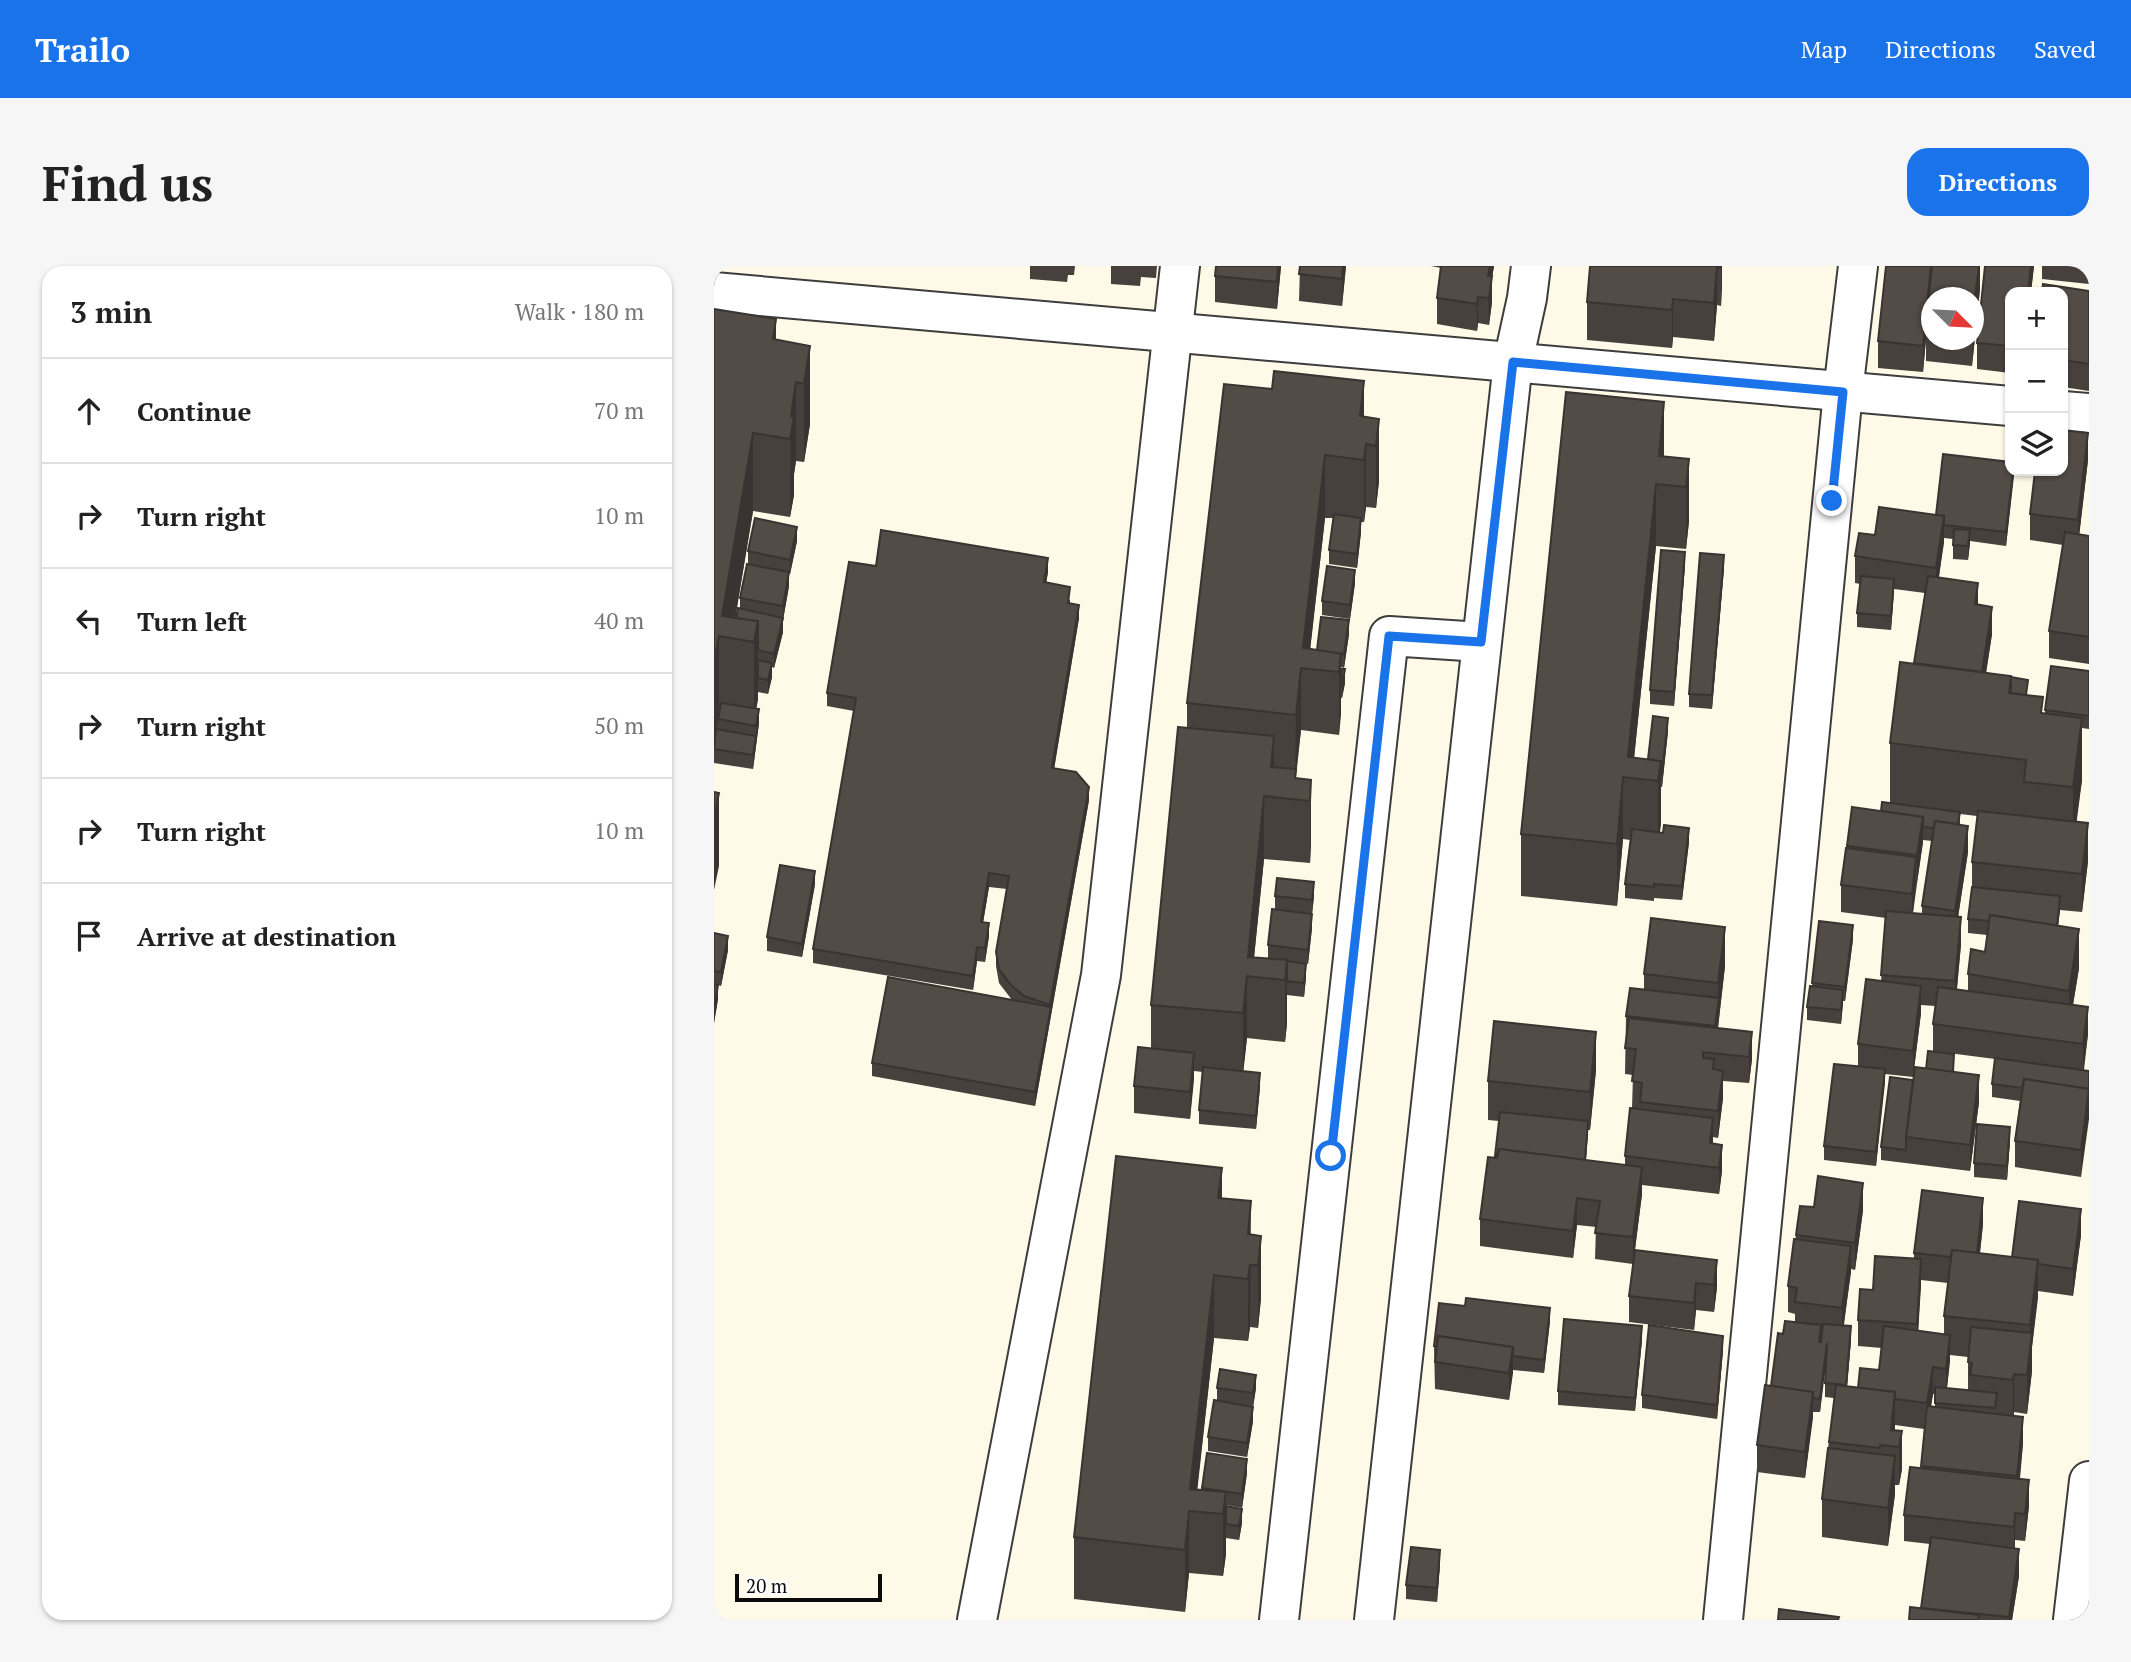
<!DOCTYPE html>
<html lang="en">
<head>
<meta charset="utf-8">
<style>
  body { margin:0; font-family:"PT Serif",serif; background:#f6f6f6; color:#222 }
  .controls { position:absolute; right:21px; top:21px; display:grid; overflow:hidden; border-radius:14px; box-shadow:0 2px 5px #0004 }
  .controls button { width:63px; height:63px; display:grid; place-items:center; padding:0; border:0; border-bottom:2px solid #e0e0e0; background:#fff; color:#222; font:35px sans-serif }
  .compass { position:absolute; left:1207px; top:21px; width:63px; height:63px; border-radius:50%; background:#fff; box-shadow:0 2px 5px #0004; rotate:114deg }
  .scale { position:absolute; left:21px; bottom:18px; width:147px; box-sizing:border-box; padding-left:7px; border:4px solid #0a0a0a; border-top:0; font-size:19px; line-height:24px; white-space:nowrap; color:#0a0a0a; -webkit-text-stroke:5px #fff; paint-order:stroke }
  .stop { position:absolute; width:21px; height:21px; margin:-16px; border:5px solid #1a73e8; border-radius:50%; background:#fff }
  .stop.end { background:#1a73e8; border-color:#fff; box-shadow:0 2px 7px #0008 }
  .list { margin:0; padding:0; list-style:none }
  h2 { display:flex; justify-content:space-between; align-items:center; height:91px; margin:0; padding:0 28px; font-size:30px }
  h2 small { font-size:23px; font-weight:400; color:#767676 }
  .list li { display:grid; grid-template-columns:46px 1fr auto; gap:21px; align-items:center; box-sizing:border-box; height:105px; padding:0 28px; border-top:2px solid #e0e0e0 }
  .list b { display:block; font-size:26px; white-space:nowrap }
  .list em { font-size:23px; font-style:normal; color:#767676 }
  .icon { flex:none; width:38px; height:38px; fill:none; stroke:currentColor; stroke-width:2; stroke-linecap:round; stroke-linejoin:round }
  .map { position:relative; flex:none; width:1375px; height:1354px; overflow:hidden; border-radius:21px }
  header { display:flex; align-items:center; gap:42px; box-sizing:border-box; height:98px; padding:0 35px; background:#1a73e8; color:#fff }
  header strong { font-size:33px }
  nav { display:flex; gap:38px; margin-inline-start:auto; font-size:24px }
  .intro { display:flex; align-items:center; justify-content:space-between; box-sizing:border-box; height:168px; padding:0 42px }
  h1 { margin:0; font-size:49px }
  .button { padding:18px 32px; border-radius:21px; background:#1a73e8; color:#fff; font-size:24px; font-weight:700 }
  main { display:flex; gap:42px; padding:0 42px }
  aside { flex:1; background:#fff; border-radius:21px; box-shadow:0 2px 5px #0004 }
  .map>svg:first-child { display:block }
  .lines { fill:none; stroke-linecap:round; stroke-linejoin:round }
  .street-casing { stroke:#3d3d3d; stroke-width:42 }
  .street { stroke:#fff; stroke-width:38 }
  .wall { fill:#47403c; fill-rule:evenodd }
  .shaded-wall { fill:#393431 }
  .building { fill:#524b46; stroke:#393431; stroke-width:2 }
  .route { stroke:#1a73e8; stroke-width:9 }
</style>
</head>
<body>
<header>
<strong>Trailo</strong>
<nav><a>Map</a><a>Directions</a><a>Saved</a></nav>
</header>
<div class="intro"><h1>Find us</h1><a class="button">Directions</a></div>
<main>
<aside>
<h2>3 min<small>Walk · 180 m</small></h2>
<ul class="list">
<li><svg class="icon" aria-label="ahead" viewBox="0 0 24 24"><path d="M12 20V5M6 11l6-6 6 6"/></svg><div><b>Continue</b></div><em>70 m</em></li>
<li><svg class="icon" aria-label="right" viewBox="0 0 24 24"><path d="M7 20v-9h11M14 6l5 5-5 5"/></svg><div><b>Turn right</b></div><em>10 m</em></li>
<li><svg class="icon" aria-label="left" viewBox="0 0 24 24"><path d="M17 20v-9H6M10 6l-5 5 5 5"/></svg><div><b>Turn left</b></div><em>40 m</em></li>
<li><svg class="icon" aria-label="right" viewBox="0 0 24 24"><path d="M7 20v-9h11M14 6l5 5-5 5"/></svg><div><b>Turn right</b></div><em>50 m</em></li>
<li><svg class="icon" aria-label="right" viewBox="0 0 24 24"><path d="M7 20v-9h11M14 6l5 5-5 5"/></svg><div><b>Turn right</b></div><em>10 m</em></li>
<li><svg class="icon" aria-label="arrive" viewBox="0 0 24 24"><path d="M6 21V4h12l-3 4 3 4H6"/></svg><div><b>Arrive at destination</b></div></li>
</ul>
</aside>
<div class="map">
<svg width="1375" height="1354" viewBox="0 0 1375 1354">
  <rect width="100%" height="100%" fill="#fffae7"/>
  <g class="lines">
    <defs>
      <g id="street">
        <polyline points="0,26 1296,140"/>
        <polyline points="1349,145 1375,147"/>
        <polyline points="263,1354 387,709 466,0"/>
        <polyline points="565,1354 675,370 767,376"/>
        <polyline points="660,1354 799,96 813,32 817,0"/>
        <polyline points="1009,1354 1129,126 1144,0"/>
        <polyline points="1359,1354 1375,1215"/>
      </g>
    </defs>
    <!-- street casing -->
    <use href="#street" class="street-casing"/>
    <!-- street -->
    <use href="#street" class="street"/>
  </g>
  <!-- wall -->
  <g class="wall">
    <polygon points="316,0 361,0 360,9 354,9 353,16 316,13"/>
    <polygon points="397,0 443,0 442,12 427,11 426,20 397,18"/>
    <polygon points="567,0 563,43 501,36 501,10"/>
    <polygon points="586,0 632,0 628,40 585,35"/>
    <polygon points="717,0 780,0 778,12 778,36 775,59 764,57 763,65 723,58 723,32 727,2"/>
    <polygon points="1008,0 1007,40 1003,39 1000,75 959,71 958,82 873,74 873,36"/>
    <path d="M1172,0H1266V23L1258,100L1212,95V73L1209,106L1164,102V75ZM1217,32H1259V74H1217Z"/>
    <polygon points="1271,0 1320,0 1317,26 1296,26 1296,107 1263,103 1263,77"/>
    <polygon points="1328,0 1375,0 1375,18 1328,13"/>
    <polygon points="1375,25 1375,125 1349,121 1349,26"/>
    <polygon points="0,43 62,74 96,80 96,158 90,196 82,195 80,208 80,229 76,251 39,245 21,352 22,352 26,342 26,332 34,298 34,285 83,275 76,308 75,308 75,320 69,354 69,366 60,402 58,401 58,411 54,428 44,426 42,443 45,457 39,503 0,497"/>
    <polygon points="510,118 650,151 665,153 665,215 662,242 652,241 650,256 647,256 647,266 643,302 615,298 615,284 619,252 611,252 596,383 603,384 635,368 630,402 627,401 631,417 628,432 627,432 625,469 587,464 582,512 597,514 597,576 596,597 550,593 540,692 554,693 554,679 598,662 594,698 573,695 592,711 590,731 573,729 573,757 571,776 533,772 529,805 546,821 542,863 485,858 485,844 489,806 480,805 476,853 420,847 420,820 437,783 437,739 473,462 473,437"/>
    <polygon points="950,190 975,193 975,255 972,283 942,280 920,492 934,493 954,465 948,521 947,521 947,557 946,566 975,576 968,634 940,632 940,635 911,632 911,618 916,574 909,573 903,640 807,630 807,568"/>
    <polygon points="1374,194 1365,269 1375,270 1375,398 1335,392 1335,365 1349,279 1316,274 1316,248"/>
    <path d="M1300,205L1292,280L1256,275L1254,294L1239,293V273L1230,272L1225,311L1264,339L1278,368L1272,406L1297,411L1329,447H1331V444L1375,405V463L1368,462V514L1362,555L1374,595L1368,646L1346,644L1344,660L1365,702L1359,739L1374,768L1370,804L1367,911L1301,901V875L1306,835L1278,831V818L1281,793L1219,785V758L1221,740L1207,739V747L1199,811L1171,808L1162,900L1110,894V880L1144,800V778L1167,715L1172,652L1127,646V619L1138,541L1167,545L1176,537V477L1200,397L1211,327L1180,323L1177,364L1143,361V347L1146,318L1141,317V290L1161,269L1222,249ZM1246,548L1263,550L1258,596V621L1254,653V667L1273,669L1271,686L1254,708V725L1243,723L1247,678L1244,651L1254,586L1246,559ZM1209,574L1218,575L1208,640V648L1199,647Z"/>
    <polygon points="971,299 960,440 936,438 936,424"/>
    <polygon points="162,300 334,306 332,317 356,334 356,337 365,352 340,502 375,534 321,840 158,810 158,797 298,734 285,717 282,700 282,686 293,623 275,621 269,656 275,670 271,696 263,695 259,724 99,697 99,683 140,445 113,440 113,427"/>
    <polygon points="1010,302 998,443 975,441 975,428"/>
    <polygon points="641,317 636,353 608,349 608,335"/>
    <polygon points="101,618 88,691 53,685 53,671"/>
    <polygon points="561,630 600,630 598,648 561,644"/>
    <polygon points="1105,655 1139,673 1131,735 1129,735 1127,758 1093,754 1093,741 1098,720"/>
    <polygon points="0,667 14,684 7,720 4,719 4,733 0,757"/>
    <polygon points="1011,700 1004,762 1038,793 1035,817 1009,815 1009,832 1004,872 999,871 999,877 1008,905 1005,928 928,919 928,928 921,984 1003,1021 1000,1046 982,1044 980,1064 915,1056 915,1030 919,998 881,993 882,961 863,959 859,992 766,980 766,953 781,892 785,855 774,854 774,815 882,804 876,864 874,864 872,894 911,899 911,890 926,843 918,842 919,809 911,808 912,750 930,723 930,708"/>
    <polygon points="1240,806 1265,836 1256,905 1167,894 1167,881"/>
    <polygon points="1296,874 1293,914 1260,911 1260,897"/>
    <polygon points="508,932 537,969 547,970 547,1032 544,1062 536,1061 534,1075 500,1072 483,1223 488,1224 493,1187 533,1207 528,1242 512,1239 528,1257 525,1274 512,1272 512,1288 509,1310 475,1307 471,1346 360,1333 360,1271"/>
    <path d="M1100,941L1149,944L1141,1004L1137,1003L1130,1059L1137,1074L1133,1121L1144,1122L1165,1104L1168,1082L1144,1080V1054L1159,1024L1200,992V987L1269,958L1266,987L1298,991L1367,969L1359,1030L1324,1025L1318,1081V1105L1313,1148L1300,1146V1150L1309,1177L1306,1213L1315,1240L1311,1275L1301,1274V1283L1305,1310L1298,1354H1195L1207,1342L1216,1278L1190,1275V1249L1207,1202L1210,1163L1181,1159V1164L1188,1165V1203L1185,1219H1181V1228L1174,1280L1108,1271V1233L1120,1132L1111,1131V1100L1106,1146H1099L1091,1212L1043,1206V1179L1069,1068L1081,1056V1048L1074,1046V1020L1082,969ZM1207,1014L1234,1017L1230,1050V1068L1204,1065ZM1236,1089L1254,1091V1124L1233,1122ZM1219,1128H1221V1141H1217Z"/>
    <polygon points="836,1055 830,1107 799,1104 795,1134 721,1123 720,1080"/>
    <polygon points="928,1074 921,1145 844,1139 844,1125"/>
    <polygon points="1009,1084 1003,1153 928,1142 928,1129"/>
    <polygon points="503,1122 542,1122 539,1141 539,1155 533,1191 494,1185 494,1171 503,1134"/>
    <polygon points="726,1298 723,1336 692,1333 692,1319"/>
  </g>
  <!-- shaded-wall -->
  <g class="shaded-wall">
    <polygon points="564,0 567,0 563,43 563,16"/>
    <polygon points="629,0 632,0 628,40 628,13"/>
    <polygon points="776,0 780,0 778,12 778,36 775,59 774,10"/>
    <polygon points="1007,0 1008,0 1008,23 1007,40"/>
    <polygon points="1217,0 1220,0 1212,57 1212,73 1209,106 1209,80"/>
    <polygon points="1265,0 1266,0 1266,23 1258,100 1259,47"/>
    <polygon points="1317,0 1320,0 1317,26 1314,26"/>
    <polygon points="1003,1 1003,39 1000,75 1000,37"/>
    <polygon points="764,31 764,57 763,65 763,38"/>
    <polygon points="959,33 959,71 958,82 958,44"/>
    <polygon points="62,53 62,131 59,73"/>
    <polygon points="96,80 96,158 90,196 90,118"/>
    <polygon points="650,115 650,177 646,150"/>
    <polygon points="82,116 82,195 80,208 80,229 76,251 77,150"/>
    <polygon points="950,136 950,198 945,190"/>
    <polygon points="665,153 665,215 662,242 662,180"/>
    <polygon points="39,167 39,245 18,372 8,350"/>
    <polygon points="1374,167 1374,194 1364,280 1364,254"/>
    <polygon points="652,178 652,241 650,256 650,194"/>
    <polygon points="611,189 611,252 594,403 589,382"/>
    <polygon points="975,193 975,255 972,283 972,221"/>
    <polygon points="1299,205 1300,205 1300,210 1292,280 1292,266"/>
    <polygon points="942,218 942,280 918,512 914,491"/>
    <polygon points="1230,250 1230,277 1222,329 1222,302"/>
    <polygon points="647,252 647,266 643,302 643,288"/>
    <polygon points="83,261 83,275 76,308 76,294"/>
    <polygon points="1256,264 1256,278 1254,294 1254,280"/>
    <polygon points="971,286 971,299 960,440 960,426"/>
    <polygon points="1010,289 1010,302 998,443 998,429"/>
    <polygon points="334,292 334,306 330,330 330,316"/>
    <polygon points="641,304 641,317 636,353 636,339"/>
    <polygon points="75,306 75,320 69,354 69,340"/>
    <polygon points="1180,313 1180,326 1177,364 1177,350"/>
    <polygon points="1264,317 1264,344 1261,338"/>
    <polygon points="365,339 365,352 338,516 338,502"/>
    <polygon points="1278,341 1278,368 1265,454 1265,427"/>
    <polygon points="69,352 69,366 60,402 60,388"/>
    <polygon points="635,354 635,368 630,402 630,388"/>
    <polygon points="44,355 44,434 40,454 40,376"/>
    <polygon points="5,370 5,448 0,475 0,397"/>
    <polygon points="627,387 627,449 625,469 625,406"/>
    <polygon points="58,397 58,411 54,428 54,414"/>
    <polygon points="587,402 587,464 582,505 582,533 581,533 582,449"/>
    <polygon points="631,403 631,417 628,432 628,418"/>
    <polygon points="45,443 45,457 39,503 39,489"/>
    <polygon points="954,452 954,465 948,521 948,508"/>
    <polygon points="1368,452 1368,514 1359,584 1359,521"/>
    <polygon points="560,470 560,531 557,501"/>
    <polygon points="947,495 947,557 944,577 944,515"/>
    <polygon points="909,511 909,573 903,640 903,578"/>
    <polygon points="597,514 597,576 596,597 596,535"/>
    <polygon points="375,521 375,534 321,840 321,826"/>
    <polygon points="5,527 5,600 0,624 0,550"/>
    <polygon points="550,530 550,593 538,711 534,691"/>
    <polygon points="1209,551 1209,577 1203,616 1203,589"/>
    <polygon points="1374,557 1374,595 1368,646 1368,608"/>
    <polygon points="1254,560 1254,586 1241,671 1241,645"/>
    <polygon points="975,562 975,576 968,634 968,620"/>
    <polygon points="1202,591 1202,618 1198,655 1198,628"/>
    <polygon points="101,605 101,618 88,691 88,678"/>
    <polygon points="275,607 275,621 267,669 267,656"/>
    <polygon points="600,616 600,630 598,648 598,634"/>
    <polygon points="1346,630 1346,644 1342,676 1342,663"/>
    <polygon points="598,648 598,662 594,698 594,684"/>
    <polygon points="1247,651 1247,678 1241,742 1241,715"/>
    <polygon points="275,657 275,670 271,696 271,682"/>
    <polygon points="1139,659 1139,673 1131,735 1131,721"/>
    <polygon points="1011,661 1011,700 1001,787 1001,760 1004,733 1004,717"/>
    <polygon points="1365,663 1365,702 1355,763 1355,725"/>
    <polygon points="14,670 14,684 7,720 7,706"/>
    <polygon points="263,681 263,695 259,724 259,710"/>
    <polygon points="573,694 573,757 571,776 571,714"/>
    <polygon points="592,698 592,711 590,731 590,717"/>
    <polygon points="533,710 533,772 529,809 529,747"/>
    <polygon points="4,719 4,733 0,757 0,744"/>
    <polygon points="1207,720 1207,747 1199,811 1199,785"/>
    <polygon points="1129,724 1129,738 1127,758 1127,744"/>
    <polygon points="1374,741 1374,768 1369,805 1369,778"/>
    <polygon points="882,766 882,804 876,864 876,826"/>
    <polygon points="1038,766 1038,793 1035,817 1035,791"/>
    <polygon points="480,787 480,814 476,853 476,826"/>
    <polygon points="1171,803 1171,817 1162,900 1162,886"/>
    <polygon points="1009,805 1009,832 1004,872 1004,845"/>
    <polygon points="546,807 546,821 542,863 542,850"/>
    <polygon points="1265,809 1265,836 1256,905 1256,879"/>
    <polygon points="1375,826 1375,853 1367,911 1367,884"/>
    <polygon points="999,852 999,879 996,904 996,877"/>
    <polygon points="874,855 874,869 870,913 870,899"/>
    <polygon points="1296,861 1296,874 1293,914 1293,900"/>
    <polygon points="1008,879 1008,905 1005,928 1005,902"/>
    <polygon points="928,901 928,928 919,998 919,971"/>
    <polygon points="508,902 508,964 504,932"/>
    <polygon points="1149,917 1149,944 1141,1004 1141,977"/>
    <polygon points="863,932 863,959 859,992 859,965"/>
    <polygon points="1269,932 1269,958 1262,1021 1262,994"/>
    <polygon points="537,935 536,1061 534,1075 534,968"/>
    <polygon points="1367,943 1367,969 1359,1030 1359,1003"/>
    <polygon points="547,970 547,1032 544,1062 544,999"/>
    <polygon points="1137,980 1137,1007 1128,1069 1128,1042"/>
    <polygon points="1207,993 1207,1020 1203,1085 1203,1058"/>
    <polygon points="1003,994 1003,1021 1000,1046 1000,1019"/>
    <polygon points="1324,994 1324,1032 1318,1081 1318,1105 1313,1148 1313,1109 1316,1085 1316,1059"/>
    <polygon points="500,1009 500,1072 481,1245 476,1223"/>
    <polygon points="982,1017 982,1044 980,1064 980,1037"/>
    <polygon points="836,1042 836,1055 830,1107 830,1094"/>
    <polygon points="928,1060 928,1074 921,1145 921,1132"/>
    <polygon points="1137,1060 1137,1074 1132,1133 1132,1119"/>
    <polygon points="1236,1069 1236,1096 1232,1130 1232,1103"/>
    <polygon points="1009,1070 1009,1084 1003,1153 1003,1139"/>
    <polygon points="1113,1077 1113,1091 1106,1146 1106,1133"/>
    <polygon points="799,1081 799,1107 795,1134 795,1107"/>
    <polygon points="1219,1101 1219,1128 1213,1164 1213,1137"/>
    <polygon points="1300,1108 1300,1146 1299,1152 1299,1114"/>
    <polygon points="542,1109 542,1122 539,1141 539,1127"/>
    <polygon points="1099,1126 1099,1152 1091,1212 1091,1186"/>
    <polygon points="1181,1126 1181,1165 1177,1164"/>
    <polygon points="539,1141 539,1155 533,1191 533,1177"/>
    <polygon points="1309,1151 1309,1177 1303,1237 1303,1210"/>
    <polygon points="1188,1165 1188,1203 1185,1219 1185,1181"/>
    <polygon points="1181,1190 1181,1228 1174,1280 1174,1242"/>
    <polygon points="533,1193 533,1207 528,1242 528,1228"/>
    <polygon points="1315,1214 1315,1240 1311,1275 1311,1248"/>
    <polygon points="512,1226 512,1288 509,1310 509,1248"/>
    <polygon points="528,1243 528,1257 525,1274 525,1260"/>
    <polygon points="475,1245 475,1307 471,1346 471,1284"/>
    <polygon points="1301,1247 1301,1274 1300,1288 1300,1261"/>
    <polygon points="1305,1283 1305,1310 1298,1354 1295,1354"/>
    <polygon points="726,1284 726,1298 723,1336 723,1322"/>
  </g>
  <!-- building -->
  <g class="building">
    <polygon points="502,0 564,0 563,16 501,10"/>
    <polygon points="586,0 629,0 628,13 585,8"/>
    <polygon points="727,0 776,0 774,10 778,10 775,32 764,31 763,38 723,32"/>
    <polygon points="876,0 1007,0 1007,1 1003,1 1000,37 959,33 958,44 873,36"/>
    <polygon points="1172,0 1217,0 1209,80 1164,75"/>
    <polygon points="1218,0 1265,0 1259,47 1259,32 1217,32 1217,57 1212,57"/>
    <polygon points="1271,0 1317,0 1314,26 1296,26 1296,80 1263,77"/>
    <polygon points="1329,18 1375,25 1375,98 1349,94 1349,26 1328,26"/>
    <polygon points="0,43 62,53 59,73 96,80 90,118 82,116 77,150 80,151 76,173 39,167 8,350 44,355 40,376 5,370 0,397"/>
    <polygon points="560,105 650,115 646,150 665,153 662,180 652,178 650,194 611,189 589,382 627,387 625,406 587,402 582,449 473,437 510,118 558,123"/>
    <polygon points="852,126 950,136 945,190 975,193 972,221 942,218 914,491 947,495 944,515 909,511 903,578 807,568"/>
    <polygon points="1349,164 1374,167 1364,254 1316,248 1321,205 1349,205"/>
    <polygon points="1229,188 1296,196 1296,205 1299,205 1292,266 1230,259 1230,250 1222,249"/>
    <polygon points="1165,241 1230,250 1222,302 1141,290 1145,267 1161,269"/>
    <polygon points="620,248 647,252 643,288 615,284"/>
    <polygon points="41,252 83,261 76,294 34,285"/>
    <polygon points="1240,263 1256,264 1254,280 1239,279"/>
    <polygon points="167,264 334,292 330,316 356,321 354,337 365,339 338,502 362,506 375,521 336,739 310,730 297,719 285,703 282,686 295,610 275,607 267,656 275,657 271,682 263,681 259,710 99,683 142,432 113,427 135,296 162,300"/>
    <polygon points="1351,266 1375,270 1375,371 1335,365"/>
    <polygon points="947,284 971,286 960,426 936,424"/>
    <polygon points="986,287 1010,289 998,429 975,428"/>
    <polygon points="33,298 75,306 69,340 26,332"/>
    <polygon points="613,300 641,304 636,339 608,335"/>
    <polygon points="1147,310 1180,313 1177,350 1143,347"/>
    <polygon points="1214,310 1264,317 1261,338 1278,341 1268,406 1200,397"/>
    <polygon points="24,342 69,352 60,388 44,384 44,355 22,352"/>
    <polygon points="607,351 635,354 630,388 603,384"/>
    <polygon points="44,394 58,397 54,414 44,412"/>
    <polygon points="1186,396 1297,410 1295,427 1329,431 1327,447 1368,452 1359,521 1310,516 1312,494 1176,477"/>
    <polygon points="1337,400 1375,405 1375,450 1331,444"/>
    <polygon points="627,403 631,403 628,418 627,418"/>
    <polygon points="1297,411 1314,414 1312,429 1297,427"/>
    <polygon points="7,437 45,443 42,460 4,453"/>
    <polygon points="939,450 954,452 948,508 947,508 947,495 934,493"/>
    <polygon points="464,461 560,470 557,501 582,503 581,512 597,514 596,535 550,530 534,691 573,694 571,714 533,710 529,747 437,739"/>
    <polygon points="2,463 42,470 39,489 0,483"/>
    <polygon points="0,526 5,527 0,550"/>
    <polygon points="1168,536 1246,546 1244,558 1221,555 1220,562 1209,561 1209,551 1167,545"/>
    <polygon points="1138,541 1209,551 1203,589 1133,580"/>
    <polygon points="1264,545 1374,557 1368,608 1258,596"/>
    <polygon points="1221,555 1254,560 1241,645 1208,640"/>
    <polygon points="950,559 975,562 968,620 940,618 940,621 911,618 918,563 949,567"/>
    <polygon points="1132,582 1202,591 1198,628 1127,619"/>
    <polygon points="66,599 101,605 88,678 53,671"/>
    <polygon points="563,612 600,616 598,634 561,630"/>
    <polygon points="1258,621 1346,630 1343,660 1276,649 1275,655 1254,653"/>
    <polygon points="558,643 598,648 594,684 554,679"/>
    <polygon points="1172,645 1247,651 1241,715 1167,709"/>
    <polygon points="1276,649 1365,663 1355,725 1254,708 1257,683 1271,686"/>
    <polygon points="937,652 1011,661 1004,717 930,708"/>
    <polygon points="1105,655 1139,659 1131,721 1098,717"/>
    <polygon points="0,667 14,670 7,706 0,705"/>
    <polygon points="573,695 592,698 590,717 573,715"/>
    <polygon points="174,711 337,741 321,826 158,797"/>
    <polygon points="1152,713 1207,720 1199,785 1144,778"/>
    <polygon points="0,718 4,719 0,744"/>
    <polygon points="1096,720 1129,724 1127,744 1093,741"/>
    <polygon points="1224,721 1374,741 1369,778 1219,758"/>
    <polygon points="916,722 1005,732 1001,760 912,750"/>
    <polygon points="915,752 1038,766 1035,791 989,786 989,792 1000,793 999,803 1009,805 1004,845 926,836 928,817 918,815 922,783 911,782"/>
    <polygon points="780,755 882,766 876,826 774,815"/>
    <polygon points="424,781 480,787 476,826 420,820"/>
    <polygon points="1214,785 1240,788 1239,806 1212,803"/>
    <polygon points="1281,792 1375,805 1375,823 1310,813 1308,822 1278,818"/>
    <polygon points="1120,798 1171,803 1162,886 1110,880"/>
    <polygon points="489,801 546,807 542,850 485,844"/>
    <polygon points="1201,801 1265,809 1256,879 1192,871"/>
    <polygon points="1176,811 1199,814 1192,871 1192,884 1167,881"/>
    <polygon points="1310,813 1375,823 1367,884 1301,875"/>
    <polygon points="916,842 999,852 996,877 1008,879 1005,902 911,890"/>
    <polygon points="786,846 874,855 871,894 785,883 783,890 781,890"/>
    <polygon points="1263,858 1296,861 1293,900 1260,897"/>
    <polygon points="785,883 928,901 919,971 881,967 886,935 863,932 859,965 766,953 774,891 783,892"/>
    <polygon points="402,890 508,902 504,932 537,935 534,968 547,970 544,999 536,999 534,1013 500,1009 476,1223 512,1226 509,1248 475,1245 471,1284 360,1271"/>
    <polygon points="1104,910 1149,917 1141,977 1082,969 1086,940 1100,941"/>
    <polygon points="1208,924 1269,932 1263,987 1238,984 1237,991 1200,987"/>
    <polygon points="1305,935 1367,943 1359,1003 1324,998 1324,994 1298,991"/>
    <polygon points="1080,973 1137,980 1128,1042 1081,1036 1083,1022 1074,1020"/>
    <polygon points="921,984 1003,994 1000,1019 982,1017 980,1037 915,1030"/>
    <polygon points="1238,984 1324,994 1316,1059 1230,1050"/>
    <polygon points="1161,990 1207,993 1203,1058 1144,1054 1146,1023 1159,1024"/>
    <polygon points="752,1032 836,1042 830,1094 799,1090 799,1081 724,1070 723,1080 720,1080 725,1037 751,1040"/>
    <polygon points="850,1053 928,1060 921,1132 844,1125"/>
    <polygon points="1071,1055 1107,1059 1105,1076 1107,1076 1109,1058 1137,1060 1132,1119 1111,1117 1113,1077 1106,1133 1099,1132 1099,1126 1057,1120 1064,1067 1069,1068"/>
    <polygon points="935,1059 1009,1070 1003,1139 928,1129"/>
    <polygon points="1170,1060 1236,1069 1232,1103 1219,1101 1213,1137 1181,1133 1181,1126 1144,1122 1146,1102 1165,1104"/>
    <polygon points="1257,1061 1318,1067 1313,1109 1300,1108 1299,1114 1256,1109 1258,1097 1254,1096"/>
    <polygon points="724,1070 799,1081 795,1107 721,1096"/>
    <polygon points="506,1103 542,1109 539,1127 503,1122"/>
    <polygon points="1051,1119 1099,1126 1091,1186 1043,1179"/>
    <polygon points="1122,1119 1181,1126 1177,1164 1188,1165 1185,1181 1166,1179 1166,1182 1115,1176"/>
    <polygon points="1221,1121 1283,1127 1281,1142 1221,1137"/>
    <polygon points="500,1134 539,1141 533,1177 494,1171"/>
    <polygon points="1213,1140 1309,1151 1303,1210 1207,1200"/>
    <polygon points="1114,1182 1181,1190 1174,1242 1108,1233"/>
    <polygon points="493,1187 533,1193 528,1228 488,1222"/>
    <polygon points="1196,1201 1315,1214 1311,1248 1301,1247 1300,1261 1190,1249"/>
    <polygon points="512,1240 528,1243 525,1260 512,1258"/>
    <polygon points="1217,1271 1305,1283 1295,1351 1207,1342"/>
    <polygon points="697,1281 726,1284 723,1322 692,1319"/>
    <polygon points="1196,1341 1265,1349 1264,1354 1195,1354"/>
    <polygon points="1065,1343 1125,1351 1124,1354 1064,1354"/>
  </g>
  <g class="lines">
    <!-- route -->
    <polyline class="route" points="617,890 675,370 767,376 799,96 1129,126 1118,235"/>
  </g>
</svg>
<div class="controls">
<button>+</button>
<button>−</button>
<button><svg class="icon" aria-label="layers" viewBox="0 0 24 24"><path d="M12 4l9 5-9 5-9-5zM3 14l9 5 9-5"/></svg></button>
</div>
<svg class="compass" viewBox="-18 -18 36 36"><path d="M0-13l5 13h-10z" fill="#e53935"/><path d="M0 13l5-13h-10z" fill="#767676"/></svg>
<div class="scale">20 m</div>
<div class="stop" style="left:617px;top:890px"></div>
<div class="stop end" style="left:1118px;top:235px"></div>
</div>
</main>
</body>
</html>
